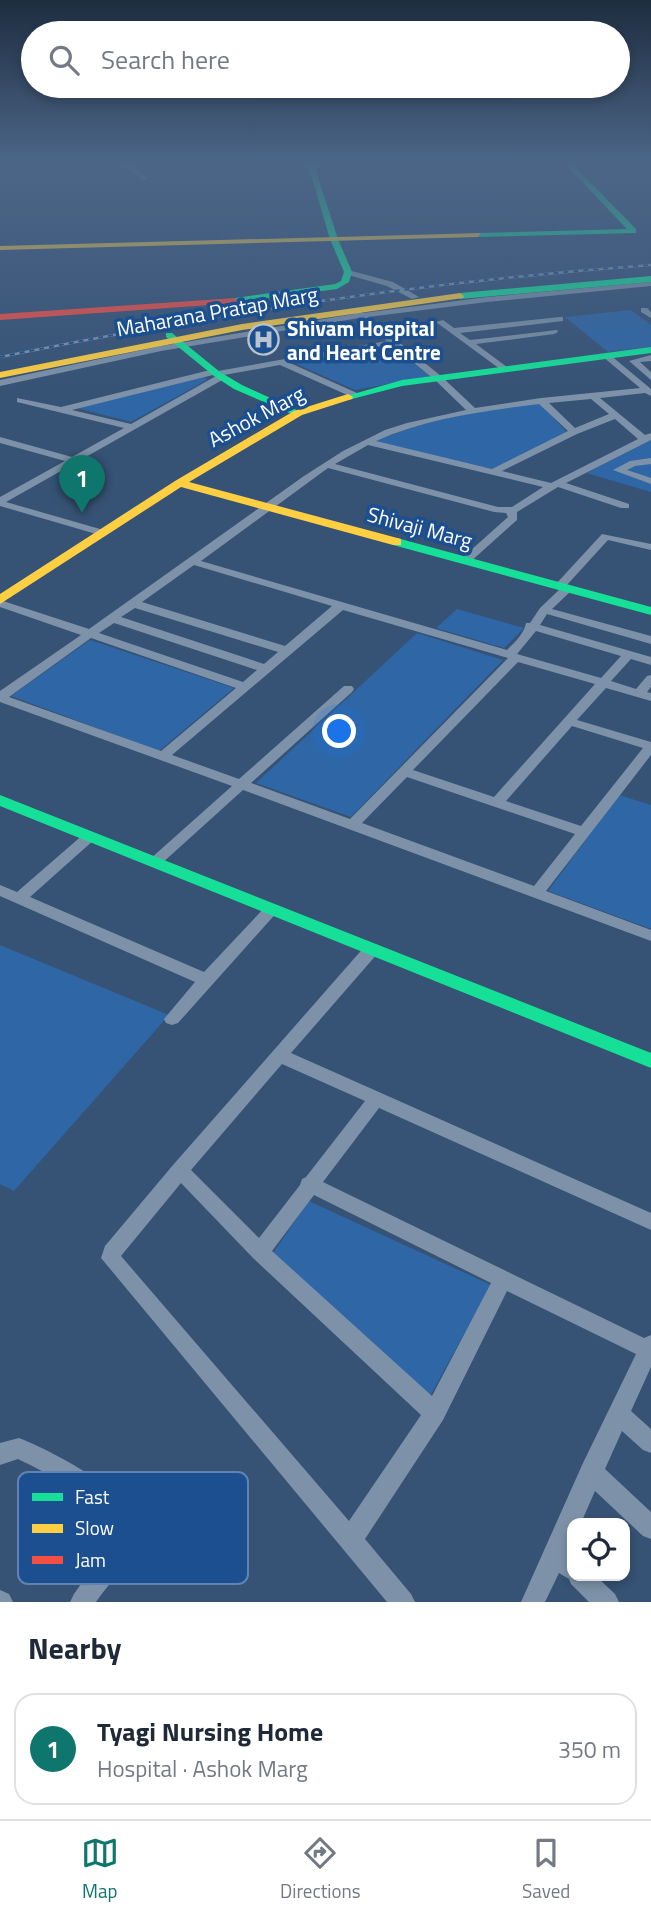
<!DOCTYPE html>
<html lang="en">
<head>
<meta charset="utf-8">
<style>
  body { margin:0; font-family:"Titillium Web",sans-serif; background:#f2f2f3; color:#1f2937 }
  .controls { position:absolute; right:21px; bottom:21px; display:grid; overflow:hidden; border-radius:14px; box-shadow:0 4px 10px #0003 }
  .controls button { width:63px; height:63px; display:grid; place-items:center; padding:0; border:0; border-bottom:2px solid #e0e1e3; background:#fff; color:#1f2937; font:35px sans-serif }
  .you { position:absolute; left:340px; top:732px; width:24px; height:24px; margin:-18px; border:5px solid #fff; border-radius:50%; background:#1a73e8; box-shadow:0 0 0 10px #1a73e833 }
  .badge { display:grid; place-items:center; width:46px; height:46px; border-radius:50%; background:#0f766e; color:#fff; font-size:23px; font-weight:700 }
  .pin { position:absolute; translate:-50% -58px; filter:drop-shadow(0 2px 4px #0008) }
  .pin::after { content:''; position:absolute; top:37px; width:24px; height:21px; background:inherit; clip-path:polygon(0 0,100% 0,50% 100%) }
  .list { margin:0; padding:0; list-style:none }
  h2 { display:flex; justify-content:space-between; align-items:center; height:91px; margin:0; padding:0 28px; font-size:30px }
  h2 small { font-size:23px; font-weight:400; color:#747a83 }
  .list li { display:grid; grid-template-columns:46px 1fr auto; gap:21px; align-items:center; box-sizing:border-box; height:112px; margin:0 14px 14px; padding:0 14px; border:2px solid #e0e1e3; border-radius:21px }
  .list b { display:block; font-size:26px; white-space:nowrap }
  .list p { margin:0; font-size:23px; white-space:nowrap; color:#747a83 }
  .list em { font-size:23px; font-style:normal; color:#747a83 }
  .icon { flex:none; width:38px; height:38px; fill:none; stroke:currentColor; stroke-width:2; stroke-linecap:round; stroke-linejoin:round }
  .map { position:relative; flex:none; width:651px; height:1602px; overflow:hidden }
  .search { position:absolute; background:#fff; box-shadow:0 4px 10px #0003; left:21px; right:21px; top:21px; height:77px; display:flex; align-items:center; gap:18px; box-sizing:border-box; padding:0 24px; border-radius:38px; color:#747a83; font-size:26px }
  .sheet { height:217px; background:#fff }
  nav { display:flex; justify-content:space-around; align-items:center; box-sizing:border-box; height:98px; border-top:2px solid #e0e1e3; background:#fff; font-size:19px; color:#747a83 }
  nav a { display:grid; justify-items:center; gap:4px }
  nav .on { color:#0f766e }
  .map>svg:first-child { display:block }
  .green { fill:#2f66a5 }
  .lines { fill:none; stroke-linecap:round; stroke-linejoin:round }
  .street { fill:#7d92a8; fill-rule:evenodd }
  .fast { fill:#16e098; fill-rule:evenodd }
  .slow { fill:#ffcf43; fill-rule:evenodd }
  .jam { fill:#f24e42; fill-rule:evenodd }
  .rail-casing { stroke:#7e92a7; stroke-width:2.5 }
  .rail { stroke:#1b4f8f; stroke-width:2; stroke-dasharray:5; stroke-linecap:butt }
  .labels { text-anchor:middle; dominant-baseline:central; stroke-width:7; stroke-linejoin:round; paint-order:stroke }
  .far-street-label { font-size:21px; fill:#fff; stroke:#1b4f8f }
  .far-poi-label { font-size:21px; font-weight:bold; fill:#fff; stroke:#1b4f8f; text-anchor:start }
  .key { fill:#1b4f8f; stroke:#5f84b1; stroke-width:2 }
  .key-label { font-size:19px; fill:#fff }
</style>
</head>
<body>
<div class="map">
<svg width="651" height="1602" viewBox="0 0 651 1602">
  <rect width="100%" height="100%" fill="#365274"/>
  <!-- green -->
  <g class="green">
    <polygon points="631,310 651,325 651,347 608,352 565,317"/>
    <polygon points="389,346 431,376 355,390 292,362"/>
    <polygon points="205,377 207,380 131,422 77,408"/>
    <path d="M539,403L567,432L493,469L372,442C426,420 481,410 539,403Z"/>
    <polygon points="651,440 651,492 586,473"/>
    <polygon points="457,609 524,628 504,648 436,628"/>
    <polygon points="417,633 503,660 351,817 256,783"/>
    <polygon points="90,640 234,688 159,751 11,696"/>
    <polygon points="619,795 651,805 651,929 548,891"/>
    <polygon points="0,945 169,1015 14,1191 0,1184"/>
    <polygon points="309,1201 491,1285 429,1398 273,1253"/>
  </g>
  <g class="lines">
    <!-- street -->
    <g class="street">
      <polygon points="123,165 130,165 148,179 143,180"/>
      <polygon points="348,270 393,282 419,297 412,299 387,286 345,274 344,272"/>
      <path d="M651,282V286L487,302L368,317L441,376L475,408L541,398L640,388L602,356L609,354L651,389V396L645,393L600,398L645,435L651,433V440L566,483L629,504V508H621L558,487L517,512V520L469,563H461V559L508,517L506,513L494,512L328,468L201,561L507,650C515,642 524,634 526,623H530L540,608L559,590L553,587L555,585L602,534L651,544V550L608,540L566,586L571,587V591L552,609L651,636V644L547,614L540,625L651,657V665L631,659L611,681L636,689L647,676L651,675V687L647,692L651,693V701L606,688L577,720L651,742V755L546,891L651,930V941L243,790L160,865H150L148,862L150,859L232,786L0,702V691L81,635L0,607V600L89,629L304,476L343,451L385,430L407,423L466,410L435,380L392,345L290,363L357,393V397L354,398L280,365L224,375V379L6,502L107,531V535L103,536L0,506V497L65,461L0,443V437L72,457L124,428L17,402V398L61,407L214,369L218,371L387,341L359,318L161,351L0,386V380L161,346L354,314L351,311L355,309L363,313L487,297ZM213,375L216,376L131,424L72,410ZM591,399L609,414L575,428L549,403ZM539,404L568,431L492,469L376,441C428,418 484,411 539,404ZM615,419L638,439L551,483L502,471L577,434ZM368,445L543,487L512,507H498L335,464ZM194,565L332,606L285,646L142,602ZM135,608L278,652L264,664L121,617ZM343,610L508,658L350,819L251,783L352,692L354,689L352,686H344L239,779L172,755ZM114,623L257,670L243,682L99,633ZM536,631L621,656L601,678L517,654ZM91,638L236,688L161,751L9,697ZM518,662L595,684L494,797L413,770ZM572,726L643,748L581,826L506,801ZM407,777L575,834L534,886L362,823Z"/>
      <polygon points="641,308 647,308 651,312 651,318 641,312"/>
      <polygon points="560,317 563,317 563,321 460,333 470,340 557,330 558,332 554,334 476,344 507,367 508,369 504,372 436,322 443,320 454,328"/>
      <polygon points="651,355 651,361 640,362 651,372 651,380 629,361"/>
      <polygon points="651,458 651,464 635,466 627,470 651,478 651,484 613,470 630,461"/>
      <polygon points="90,832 97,836 95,839 30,897 204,972 267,905 277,905 280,909 178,1023 172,1025 166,1023 164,1019 195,982 0,896 0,885 17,892 85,833"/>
      <path d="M372,944L378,945L380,949L378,953L291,1053L651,1213V1230L379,1108L323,1182L644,1338L651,1335V1367L631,1411L651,1429V1453L643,1450L622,1431L605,1469L651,1512V1539L643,1536L595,1491L581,1523H572V1542L569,1550L572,1553V1576H596L615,1594L619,1602H589L571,1584L569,1579L559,1573L545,1602H521L583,1463L636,1354L507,1291L443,1420L365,1539L411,1594L415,1602H387L101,1258L105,1246L173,1165L366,945ZM282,1064L365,1101L306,1177L302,1179L300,1185L259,1238L191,1170ZM181,1183L253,1258L421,1415L349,1521L121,1256ZM314,1195L491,1283L432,1396L272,1251Z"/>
      <path d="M19,1438C46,1448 137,1494 137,1527C137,1554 111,1581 96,1602H70L74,1594L111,1541L114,1528C90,1495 53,1476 18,1459L0,1465V1443Z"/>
      <polygon points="0,1590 9,1594 13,1602 0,1602"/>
    </g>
    <!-- fast -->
    <g class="fast">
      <polygon points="308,165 314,165 338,239 352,272 349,282 337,289 232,303 231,301 235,298 335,284 341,281 344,272 330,239"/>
      <polygon points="566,165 573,165 636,229 636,233 475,237 478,233 627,229"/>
      <polygon points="651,276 651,282 460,299 456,296 460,293"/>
      <polygon points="166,333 172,333 220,372 242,385 303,413 294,415 234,389 214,376 166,337"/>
      <polygon points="651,347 651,353 402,386 348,400 343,397 402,380"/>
      <polygon points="397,538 651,607 651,615 393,545 391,542"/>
      <polygon points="0,795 651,1053 651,1068 0,806"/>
    </g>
    <!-- slow -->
    <g class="slow">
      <polygon points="481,233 478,237 0,250 0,246"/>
      <polygon points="460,293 464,296 463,298 242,330 0,378 0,372 242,324"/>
      <polygon points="348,394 353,397 352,399 302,415 189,482 401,539 401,545 393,545 181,487 0,604 0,594 175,481 294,411"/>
    </g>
    <!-- jam -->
    <polygon class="jam" points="235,298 239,301 238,303 0,320 0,314"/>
    <defs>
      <path id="rail" d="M0,357C216,313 432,281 651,265"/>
    </defs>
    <!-- rail casing -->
    <use href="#rail" class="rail-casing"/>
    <!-- rail -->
    <use href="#rail" class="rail"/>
  </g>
  <!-- sky -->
  <linearGradient id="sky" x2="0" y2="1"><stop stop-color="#1e2d40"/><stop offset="0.42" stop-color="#4c6688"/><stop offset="1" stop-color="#4c6688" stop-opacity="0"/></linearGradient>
  <rect width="651" height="389" fill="url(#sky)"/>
  <!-- icons -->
  <defs>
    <symbol id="hospital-ring" viewBox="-11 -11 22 22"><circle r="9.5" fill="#1b4f8f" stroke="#b9c2ce" stroke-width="1.5"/><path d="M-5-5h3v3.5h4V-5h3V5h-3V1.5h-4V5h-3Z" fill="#b9c2ce"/></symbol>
  </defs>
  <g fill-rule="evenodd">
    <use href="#hospital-ring" x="246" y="322" width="35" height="35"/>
  </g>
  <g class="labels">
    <!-- far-street labels -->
    <g class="far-street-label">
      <text transform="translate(217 311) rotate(-10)">Maharana Pratap Marg</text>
      <text transform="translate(256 416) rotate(-28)">Ashok Marg</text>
      <text transform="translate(420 527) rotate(15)">Shivaji Marg</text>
    </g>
    <!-- far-poi labels -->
    <g class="far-poi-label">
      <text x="287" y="328">Shivam Hospital<tspan x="287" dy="24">and Heart Centre</tspan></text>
    </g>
  </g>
  <!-- legend -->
  <rect x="18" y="1472" width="230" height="112" rx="10" class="key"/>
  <rect x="32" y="1493" width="31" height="8" fill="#16e098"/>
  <rect x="32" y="1524" width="31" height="9" fill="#ffcf43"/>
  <rect x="32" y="1556" width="31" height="8" fill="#f24e42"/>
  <g class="key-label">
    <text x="75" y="1504">Fast</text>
    <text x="75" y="1535">Slow</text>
    <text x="75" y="1567">Jam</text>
  </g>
</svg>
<div class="controls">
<button><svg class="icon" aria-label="locate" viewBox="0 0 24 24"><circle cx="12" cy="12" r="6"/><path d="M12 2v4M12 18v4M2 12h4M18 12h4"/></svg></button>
</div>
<div class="you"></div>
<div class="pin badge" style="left:82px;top:513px">1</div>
<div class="search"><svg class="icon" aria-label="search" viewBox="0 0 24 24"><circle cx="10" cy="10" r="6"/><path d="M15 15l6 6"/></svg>Search here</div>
</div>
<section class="sheet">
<h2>Nearby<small></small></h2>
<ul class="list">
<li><span class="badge">1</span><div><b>Tyagi Nursing Home</b><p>Hospital · Ashok Marg</p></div><em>350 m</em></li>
</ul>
</section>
<nav>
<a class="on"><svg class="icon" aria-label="map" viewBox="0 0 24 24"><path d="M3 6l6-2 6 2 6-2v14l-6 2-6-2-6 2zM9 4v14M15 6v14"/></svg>Map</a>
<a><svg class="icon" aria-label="directions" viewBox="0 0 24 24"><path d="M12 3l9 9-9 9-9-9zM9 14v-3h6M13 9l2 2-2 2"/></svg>Directions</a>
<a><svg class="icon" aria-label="saved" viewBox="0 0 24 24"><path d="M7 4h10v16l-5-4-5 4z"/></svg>Saved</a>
</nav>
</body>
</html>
